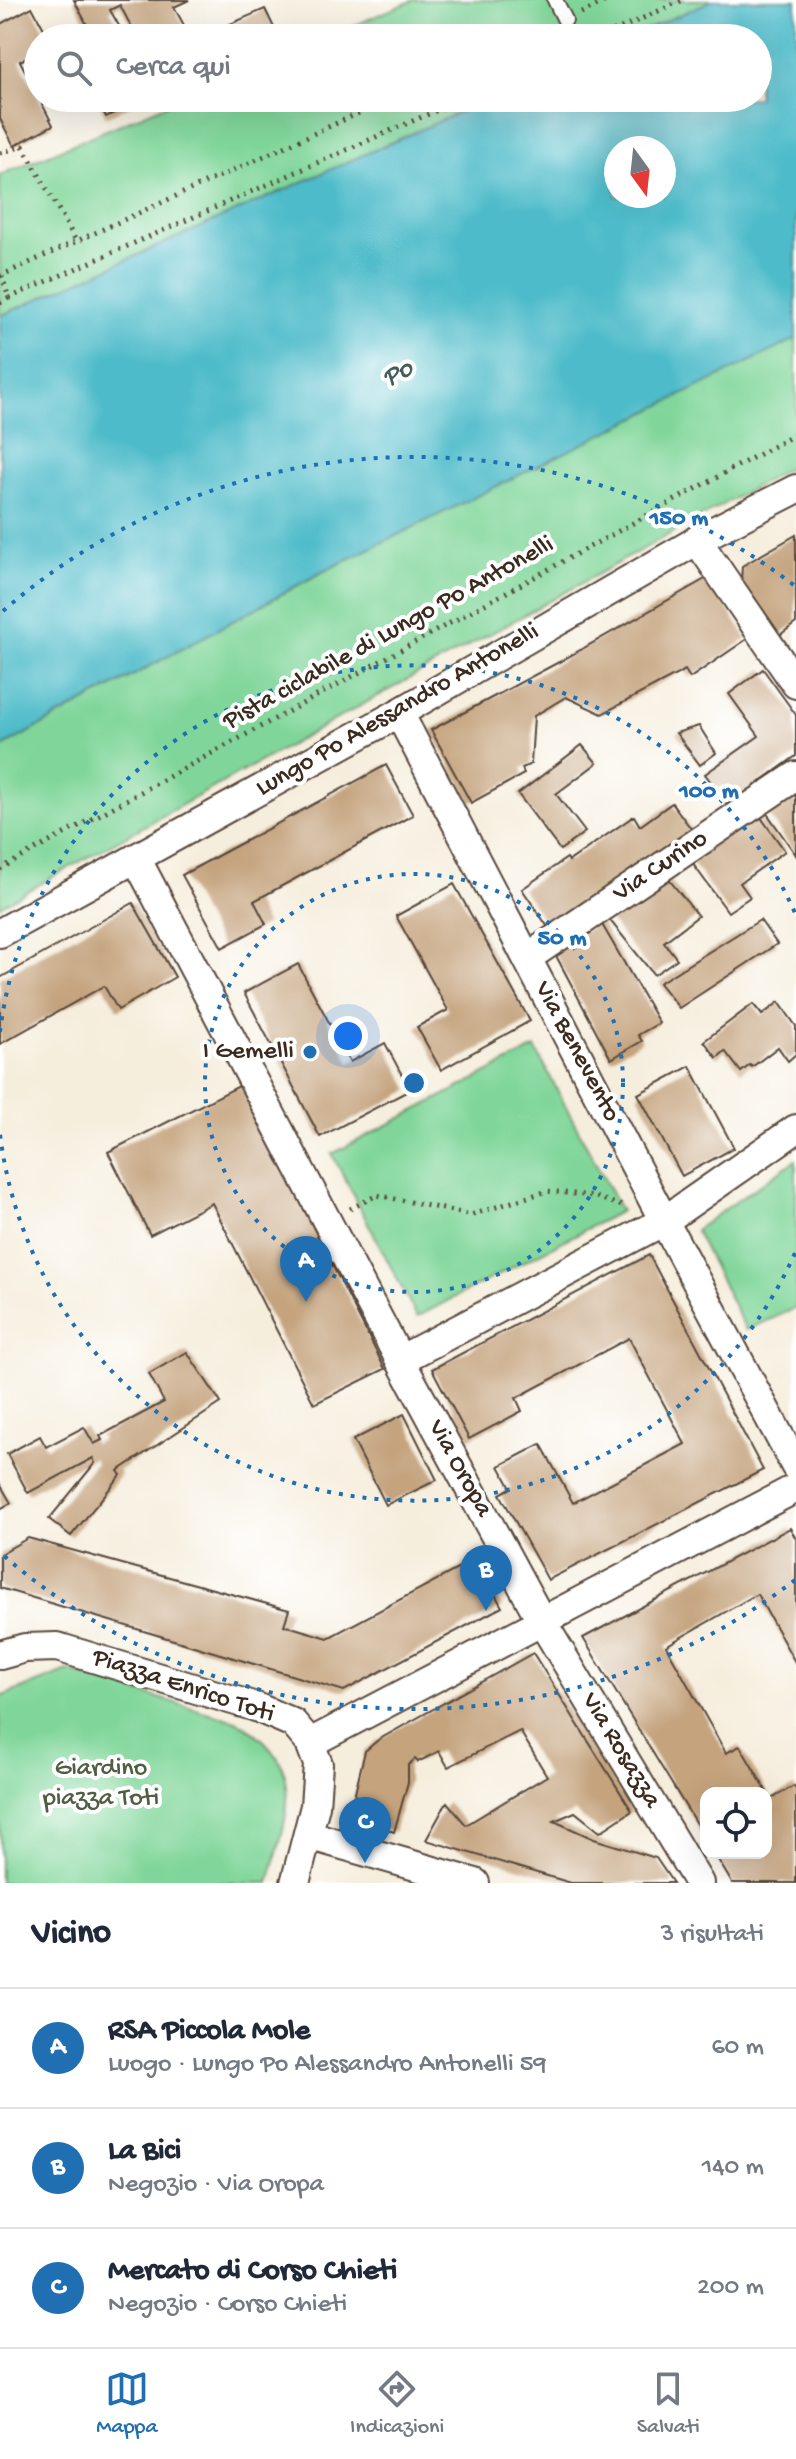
<!DOCTYPE html>
<html lang="it">
<head>
<meta charset="utf-8">
<style>
  body { margin:0; font-family:"Gochi Hand",sans-serif; background:#f2f2f3; color:#1f2937 }
  .controls { position:absolute; right:24px; bottom:24px; display:grid; overflow:hidden; border-radius:16px; box-shadow:0 8px 32px #0002 }
  .controls button { width:72px; height:72px; display:grid; place-items:center; padding:0; border:0; border-bottom:2px solid #e0e1e3; background:#fff; color:#1f2937; font:40px sans-serif }
  .compass { position:absolute; left:604px; top:136px; width:72px; height:72px; border-radius:50%; background:#fff; box-shadow:0 8px 32px #0002; rotate:165deg }
  .you { position:absolute; left:348px; top:1036px; width:28px; height:28px; margin:-20px; border:6px solid #fff; border-radius:50%; background:#1a73e8; box-shadow:0 0 0 12px #1a73e833 }
  .badge { display:grid; place-items:center; width:52px; height:52px; border-radius:50%; background:#1f6fb2; color:#fff; font-size:26px; font-weight:700 }
  .pin { position:absolute; translate:-50% -66px; filter:drop-shadow(0 2px 4px #0008) }
  .pin::after { content:''; position:absolute; top:42px; width:28px; height:24px; background:inherit; clip-path:polygon(0 0,100% 0,50% 100%) }
  .list { margin:0; padding:0; list-style:none }
  h2 { display:flex; justify-content:space-between; align-items:center; height:104px; margin:0; padding:0 32px; font-size:34px }
  h2 small { font-size:26px; font-weight:400; color:#747a83 }
  .list li { display:grid; grid-template-columns:52px 1fr auto; gap:24px; align-items:center; box-sizing:border-box; height:120px; padding:0 32px; border-top:2px solid #e0e1e3 }
  .list b { display:block; font-size:30px; white-space:nowrap }
  .list p { margin:0; font-size:26px; white-space:nowrap; color:#747a83 }
  .list em { font-size:26px; font-style:normal; color:#747a83 }
  .icon { flex:none; width:44px; height:44px; fill:none; stroke:currentColor; stroke-width:2; stroke-linecap:round; stroke-linejoin:round }
  .map { position:relative; flex:none; width:796px; height:1883px; overflow:hidden }
  .search { position:absolute; background:#fff; box-shadow:0 8px 32px #0002; left:24px; right:24px; top:24px; height:88px; display:flex; align-items:center; gap:20px; box-sizing:border-box; padding:0 28px; border-radius:44px; color:#747a83; font-size:30px }
  .sheet { height:464px; background:#fff }
  nav { display:flex; justify-content:space-around; align-items:center; box-sizing:border-box; height:112px; border-top:2px solid #e0e1e3; background:#fff; font-size:22px; color:#747a83 }
  nav a { display:grid; justify-items:center; gap:4px }
  nav .on { color:#1f6fb2 }
  .map>svg:first-child { display:block }
  .green { fill:#80d69a; stroke:#5e805c; stroke-width:2 }
  .water { fill:#4ebbc9; stroke:#447274; stroke-width:2; fill-rule:evenodd }
  .building { fill:#c4a37d }
  .lines { fill:none; stroke-linecap:round; stroke-linejoin:round }
  .lane-casing { stroke:#57473b; stroke-width:18 }
  .street-casing { stroke:#57473b; stroke-width:32 }
  .path { stroke:#57473b; stroke-width:5; stroke-dasharray:2 6; stroke-linecap:butt }
  .lane { stroke:#fff; stroke-width:14 }
  .street { stroke:#fff; stroke-width:28 }
  .ring { fill:none; stroke:#1f6fb2; stroke-width:4; stroke-dasharray:4 8 }
  .poi-dot { fill:#1f6fb2; stroke:#fff; stroke-width:3 }
  .labels { text-anchor:middle; dominant-baseline:central; stroke-width:8; stroke-linejoin:round; paint-order:stroke }
  .street-label { font-size:26px; fill:#3b2a1e; stroke:#fff }
  .poi-label { font-size:26px; fill:#3b2a1e; stroke:#fff; text-anchor:end }
  .park-label { font-size:26px; fill:#505e43; stroke:#fff }
  .water-label { font-size:28px; font-style:italic; fill:#425d5a; stroke:#fff }
  .centre { fill:#1f6fb2; stroke:#fff; stroke-width:4 }
  .ring-label { font-size:24px; text-anchor:middle; font-weight:bold; fill:#1f6fb2; stroke:#fff; stroke-width:8; stroke-linejoin:round; paint-order:stroke }
</style>
</head>
<body>
<div class="map">
<svg width="796" height="1883" viewBox="0 0 796 1883">
  <rect width="100%" height="100%" fill="#fff"/>
  <filter id="ink" filterUnits="userSpaceOnUse"><feTurbulence type="fractalNoise" baseFrequency=".0125" numOctaves="2"/><feDisplacementMap in="SourceGraphic" scale="16" xChannelSelector="R" yChannelSelector="G"/><feConvolveMatrix kernelMatrix="1 2 1 2 8 2 1 2 1" color-interpolation-filters="sRGB"/></filter>
  <filter id="wash" filterUnits="userSpaceOnUse"><feTurbulence type="fractalNoise" baseFrequency=".006" numOctaves="4" result="noise"/><feDisplacementMap in="SourceGraphic" scale="32" xChannelSelector="R" yChannelSelector="G"/><feGaussianBlur stdDeviation="1.8" result="paint"/><feColorMatrix in="noise" values="0 0 0 0 0 0 0 0 0 0 0 0 0 0 0 0 0 1.4 0 .05"/><feComposite in="paint" operator="in"/></filter>
  <g filter="url(#wash)">
    <rect width="100%" height="100%" fill="#f6eedd"/>
    <!-- green -->
    <g class="green">
      <polygon points="414,0 713,0 628,38 324,38"/>
      <polygon points="182,98 492,98 0,316 0,175"/>
      <polygon points="796,338 796,464 0,906 0,748 322,572"/>
      <polygon points="535,1048 621,1211 417,1317 332,1154"/>
      <polygon points="796,1160 796,1308 746,1330 695,1230"/>
      <path d="M68,1671L236,1721C312,1762 286,1816 269,1883H0V1697Z"/>
    </g>
    <!-- water -->
    <path class="water" d="M713,0H796V339L322,572L0,748V316L492,98H758V38H628ZM616,148H664V196H616Z"/>
    <g id="blocks">
      <!-- building -->
      <g class="building">
        <polygon points="74,0 189,0 174,7 191,38 137,38 120,5 110,10 126,38 94,38"/>
        <polygon points="32,7 49,38 38,38 38,52 20,61 53,125 14,146 0,119 0,24"/>
        <polygon points="265,9 279,38 198,38"/>
        <polygon points="96,98 146,98 106,117"/>
        <polygon points="796,535 796,623 777,637 741,582 742,566"/>
        <polygon points="707,578 747,639 690,678 685,670 602,714 566,697 534,716 531,764 522,768 524,774 471,803 431,730 559,662"/>
        <polygon points="763,669 796,715 796,756 728,805 705,774 759,736 729,694"/>
        <polygon points="699,726 716,753 700,765 676,733"/>
        <polygon points="582,745 597,763 556,794 585,832 560,850 518,794"/>
        <polygon points="386,765 413,815 254,901 266,924 222,948 182,875"/>
        <polygon points="796,786 796,855 764,809"/>
        <polygon points="672,803 692,830 550,930 522,889 567,858 569,861 634,816 640,826"/>
        <polygon points="757,812 785,851 740,883 750,897 728,912 690,860"/>
        <polygon points="667,877 698,916 664,942 677,959 654,975 608,918"/>
        <polygon points="454,884 530,1021 441,1070 417,1027 448,1010 396,916"/>
        <polygon points="133,903 175,977 118,1010 104,986 0,1044 0,978"/>
        <polygon points="760,920 777,944 679,1008 659,983"/>
        <polygon points="600,921 659,1023 638,1035 642,1041 611,1059 554,952"/>
        <polygon points="298,964 350,1062 385,1043 410,1090 320,1137 244,993"/>
        <polygon points="779,1002 796,1026 796,1054 788,1061 778,1047 752,1067 750,1065 741,1072 725,1051 717,1058 704,1041 753,1004 762,1015"/>
        <polygon points="690,1066 734,1148 682,1176 638,1094"/>
        <polygon points="241,1085 385,1369 314,1404 212,1203 150,1235 108,1152"/>
        <polygon points="649,1255 763,1470 548,1580 500,1494 511,1488 499,1466 541,1444 573,1503 685,1444 629,1338 516,1398 522,1411 469,1439 432,1369"/>
        <polygon points="187,1352 221,1403 118,1471 121,1475 71,1536 49,1519 95,1463 93,1458 28,1493 7,1454 40,1436 46,1447 84,1427 94,1444 102,1440 100,1436 164,1402 149,1374"/>
        <polygon points="404,1414 437,1480 386,1505 353,1440"/>
        <polygon points="0,1484 11,1503 0,1509"/>
        <polygon points="790,1528 796,1539 796,1664 757,1594 666,1646 726,1753 740,1746 771,1799 794,1786 796,1790 796,1883 732,1883 714,1853 766,1853 766,1793 706,1793 706,1840 583,1638"/>
        <polygon points="28,1538 289,1610 284,1625 328,1638 476,1559 502,1607 344,1691 0,1588 0,1554"/>
        <polygon points="533,1653 632,1811 600,1832 575,1812 554,1821 594,1839 656,1858 673,1883 571,1883 426,1840 447,1802 466,1825 547,1776 520,1731 448,1767 439,1751 418,1762 415,1759 408,1765 408,1782 394,1832 349,1817 365,1751 378,1740"/>
      </g>
    </g>
  </g>
  <g filter="url(#ink)">
    <use href="#blocks" fill-opacity="0" stroke="#57473b" stroke-width="2"/>
    <g class="lines">
      <defs>
        <polyline id="lane" points="555,0 565,20"/>
        <g id="street">
          <polyline points="697,540 796,684"/>
          <polyline points="399,713 664,1221 796,1467"/>
          <polyline points="136,858 400,1360 541,1620 699,1883"/>
          <polyline points="0,933 399,713 710,533 796,489"/>
          <polyline points="527,958 796,776"/>
          <polyline points="400,1360 664,1221 796,1129"/>
          <polyline points="0,1655 25,1648 57,1647 256,1707 293,1723 310,1743 318,1764 315,1806 295,1883"/>
          <polyline points="310,1743 796,1488"/>
          <polyline points="308,1835 475,1883"/>
        </g>
      </defs>
      <!-- lane casing -->
      <use href="#lane" class="lane-casing"/>
      <!-- street casing -->
      <use href="#street" class="street-casing"/>
      <!-- path -->
      <g class="path">
        <polyline points="581,13 608,0"/>
        <polyline points="525,38 546,29"/>
        <polyline points="599,38 683,0"/>
        <polyline points="0,153 23,146 76,241"/>
        <polyline points="0,276 392,98"/>
        <polyline points="9,298 465,98"/>
        <polyline points="0,303 9,298 2,276"/>
        <polyline points="0,869 796,434"/>
        <polyline points="350,1209 377,1195 471,1215 547,1191 593,1196 625,1207"/>
      </g>
      <!-- lane -->
      <use href="#lane" class="lane"/>
      <!-- street -->
      <use href="#street" class="street"/>
    </g>
  </g>
  <!-- distance rings -->
  <g class="ring">
    <circle cx="414" cy="1083" r="209"/>
    <path d="M795 1253A417 417 0 0 1 0 1134M0 1032A417 417 0 0 1 795 913"/>
    <path d="M795 1580A626 626 0 0 1 3 1555M3 611A626 626 0 0 1 795 586"/>
  </g>
  <!-- markers -->
  <circle class="poi-dot" cx="310" cy="1052" r="8"/>
  <g class="labels">
    <!-- street labels -->
    <g class="street-label">
      <text transform="translate(389 634) rotate(-29)">Pista ciclabile di Lungo Po Antonelli</text>
      <text transform="translate(398 711) rotate(-30)">Lungo Po Alessandro Antonelli</text>
      <text transform="translate(661 867) rotate(-34)">Via Curino</text>
      <text transform="translate(576 1052) rotate(62)">Via Benevento</text>
      <text transform="translate(459 1469) rotate(61)">Via Oropa</text>
      <text transform="translate(183 1687) rotate(18)">Piazza Enrico Toti</text>
      <text transform="translate(620 1751) rotate(59)">Via Rosazza</text>
    </g>
    <!-- poi labels -->
    <g class="poi-label">
      <text x="294" y="1052">I Gemelli</text>
    </g>
    <!-- park labels -->
    <g class="park-label">
      <text x="101" y="1769">Giardino<tspan x="101" dy="30">piazza Toti</tspan></text>
    </g>
    <!-- water labels -->
    <g class="water-label">
      <text transform="translate(398 374) rotate(-27)">Po</text>
    </g>
  </g>
  <circle cx="414" cy="1083" r="12" class="centre"/>
  <g class="ring-label">
    <text x="679" y="524">150 m</text>
    <text x="709" y="797">100 m</text>
    <text x="562" y="944">50 m</text>
  </g>
</svg>
<div class="controls">
<button><svg class="icon" aria-label="locate" viewBox="0 0 24 24"><circle cx="12" cy="12" r="6"/><path d="M12 2v4M12 18v4M2 12h4M18 12h4"/></svg></button>
</div>
<svg class="compass" viewBox="-18 -18 36 36"><path d="M0-13l5 13h-10z" fill="#e53935"/><path d="M0 13l5-13h-10z" fill="#747a83"/></svg>
<div class="you"></div>
<div class="pin badge" style="left:306px;top:1302px">A</div>
<div class="pin badge" style="left:486px;top:1611px">B</div>
<div class="pin badge" style="left:365px;top:1863px">C</div>
<div class="search"><svg class="icon" aria-label="search" viewBox="0 0 24 24"><circle cx="10" cy="10" r="6"/><path d="M15 15l6 6"/></svg>Cerca qui</div>
</div>
<section class="sheet">
<h2>Vicino<small>3 risultati</small></h2>
<ul class="list">
<li><span class="badge">A</span><div><b>RSA Piccola Mole</b><p>Luogo · Lungo Po Alessandro Antonelli 59</p></div><em>60 m</em></li>
<li><span class="badge">B</span><div><b>La Bici</b><p>Negozio · Via Oropa</p></div><em>140 m</em></li>
<li><span class="badge">C</span><div><b>Mercato di Corso Chieti</b><p>Negozio · Corso Chieti</p></div><em>200 m</em></li>
</ul>
</section>
<nav>
<a class="on"><svg class="icon" aria-label="map" viewBox="0 0 24 24"><path d="M3 6l6-2 6 2 6-2v14l-6 2-6-2-6 2zM9 4v14M15 6v14"/></svg>Mappa</a>
<a><svg class="icon" aria-label="directions" viewBox="0 0 24 24"><path d="M12 3l9 9-9 9-9-9zM9 14v-3h6M13 9l2 2-2 2"/></svg>Indicazioni</a>
<a><svg class="icon" aria-label="saved" viewBox="0 0 24 24"><path d="M7 4h10v16l-5-4-5 4z"/></svg>Salvati</a>
</nav>
</body>
</html>
